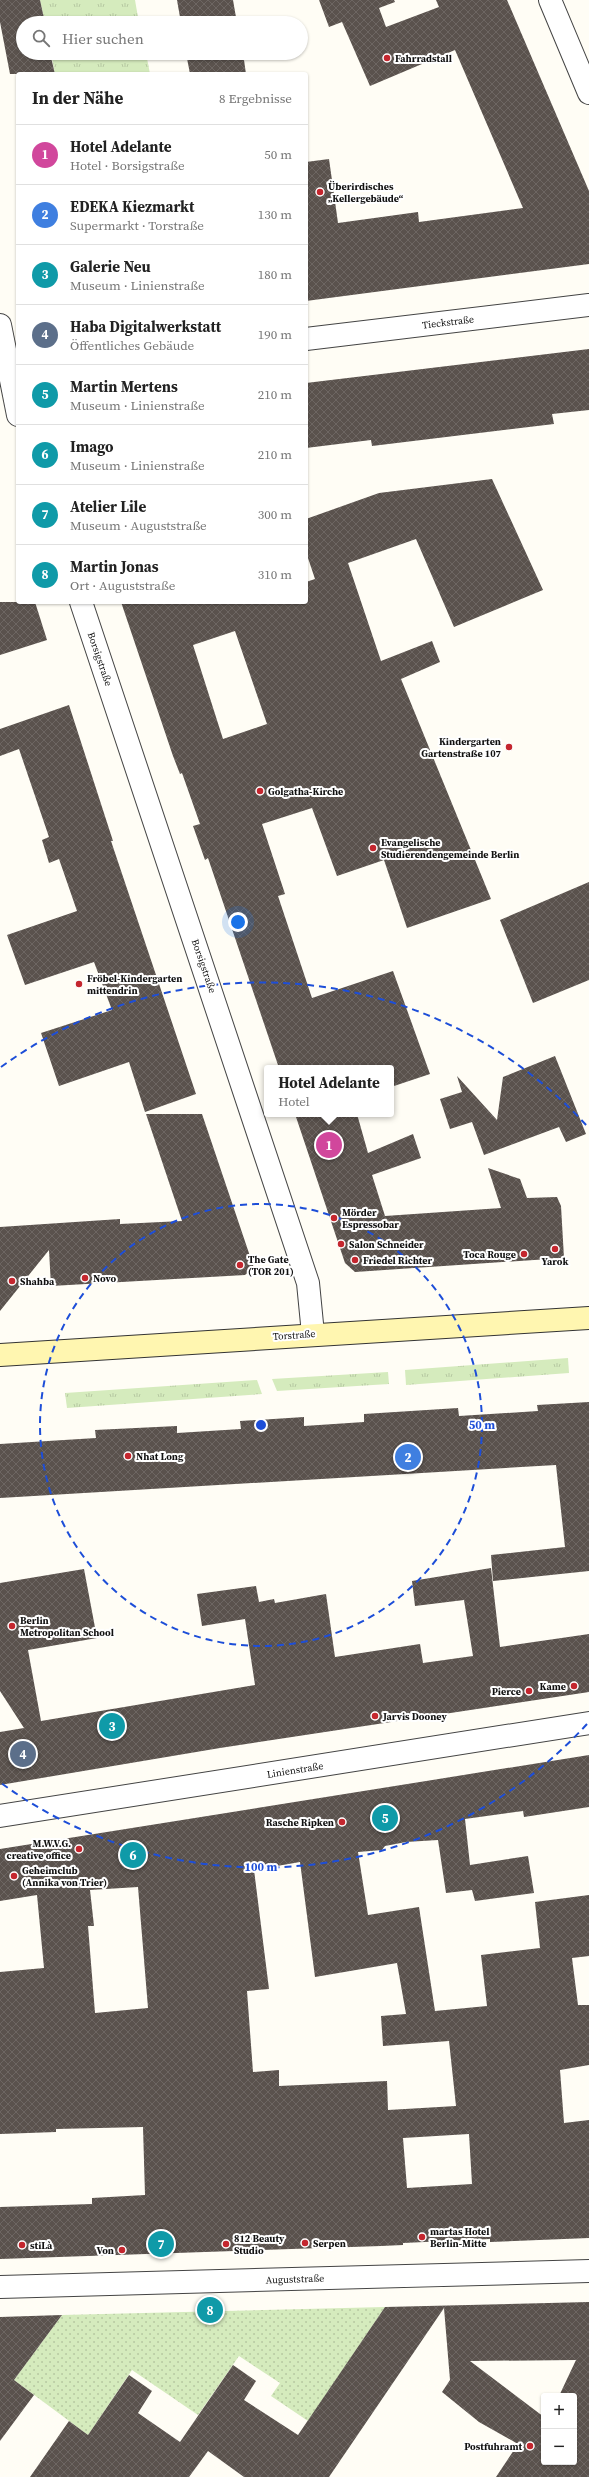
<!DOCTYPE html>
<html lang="de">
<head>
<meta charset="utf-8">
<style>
  body { margin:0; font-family:"Source Serif 4",serif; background:#f6f6f6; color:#222 }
  .controls { position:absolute; right:12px; bottom:12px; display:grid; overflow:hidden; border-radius:4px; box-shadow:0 1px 3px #0004 }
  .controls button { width:36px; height:36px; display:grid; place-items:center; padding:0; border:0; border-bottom:1px solid #e0e0e0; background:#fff; color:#222; font:20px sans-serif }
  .you { position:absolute; left:238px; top:922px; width:14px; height:14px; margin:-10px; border:3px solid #fff; border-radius:50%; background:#1a73e8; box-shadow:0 0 0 6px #1a73e833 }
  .badge { display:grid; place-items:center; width:26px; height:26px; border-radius:50%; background:#c4262e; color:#fff; font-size:13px; font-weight:700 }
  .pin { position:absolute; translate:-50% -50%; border:2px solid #fff; box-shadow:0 1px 4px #0006 }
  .popup { position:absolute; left:264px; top:1065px; width:130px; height:52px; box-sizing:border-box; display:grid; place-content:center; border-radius:4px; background:#fff; filter:drop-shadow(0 1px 3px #0005); font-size:13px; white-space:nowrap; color:#767676 }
  .popup b { font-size:15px; color:#222 }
  .popup::after { content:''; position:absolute; left:50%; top:100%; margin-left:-8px; border:8px solid transparent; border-top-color:#fff }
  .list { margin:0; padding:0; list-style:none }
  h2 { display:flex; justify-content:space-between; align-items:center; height:52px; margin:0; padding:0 16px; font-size:17px }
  h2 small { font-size:13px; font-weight:400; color:#767676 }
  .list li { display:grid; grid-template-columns:26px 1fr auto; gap:12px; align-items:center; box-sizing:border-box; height:60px; padding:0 16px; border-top:1px solid #e0e0e0 }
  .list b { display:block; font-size:15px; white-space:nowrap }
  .list p { margin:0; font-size:13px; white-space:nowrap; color:#767676 }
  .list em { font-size:13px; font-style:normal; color:#767676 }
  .icon { flex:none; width:22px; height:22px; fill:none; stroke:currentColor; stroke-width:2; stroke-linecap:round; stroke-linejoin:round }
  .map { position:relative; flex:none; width:589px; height:2477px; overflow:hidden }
  .search { position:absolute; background:#fff; box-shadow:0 1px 3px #0004; left:16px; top:16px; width:292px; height:44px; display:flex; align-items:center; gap:10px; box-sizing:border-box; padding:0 14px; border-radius:22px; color:#767676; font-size:15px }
  .panel { position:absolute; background:#fff; box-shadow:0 1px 3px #0004; left:16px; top:72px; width:292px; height:532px; border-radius:4px }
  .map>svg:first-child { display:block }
  .grass { fill:url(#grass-tufts) }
  .park { fill:url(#park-dots) }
  .building { fill:url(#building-cross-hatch); fill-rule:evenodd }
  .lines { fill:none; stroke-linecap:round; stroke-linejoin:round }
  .minor-casing { stroke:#444; stroke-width:24 }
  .secondary-casing { stroke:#333; stroke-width:24 }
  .minor { stroke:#fff; stroke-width:22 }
  .secondary { stroke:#fff6b0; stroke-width:22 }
  .ring { fill:none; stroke:#1d4ed8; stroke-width:2; stroke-dasharray:7 5 }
  .poi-dot { fill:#c4262e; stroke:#fff; stroke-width:1.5 }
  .labels { text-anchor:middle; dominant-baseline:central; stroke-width:4; stroke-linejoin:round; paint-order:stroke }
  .poi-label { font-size:10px; font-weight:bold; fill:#111; stroke:#fff; text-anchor:start }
  .street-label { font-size:10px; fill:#111; stroke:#fff }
  .centre { fill:#1d4ed8; stroke:#fff; stroke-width:2 }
  .ring-label { font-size:12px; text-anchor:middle; font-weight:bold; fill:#1d4ed8; stroke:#fff; stroke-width:4; stroke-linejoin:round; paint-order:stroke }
</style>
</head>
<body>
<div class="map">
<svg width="589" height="2477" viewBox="0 0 589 2477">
  <defs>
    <pattern id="grass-tufts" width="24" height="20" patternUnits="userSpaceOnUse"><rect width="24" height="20" fill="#d5ebbd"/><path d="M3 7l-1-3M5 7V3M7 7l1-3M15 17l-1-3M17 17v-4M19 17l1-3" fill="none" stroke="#b6c8a1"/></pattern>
    <pattern id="park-dots" width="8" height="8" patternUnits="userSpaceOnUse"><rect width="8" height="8" fill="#d5ebbd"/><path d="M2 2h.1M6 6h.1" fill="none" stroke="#b6c8a1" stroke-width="1.8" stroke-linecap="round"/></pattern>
    <pattern id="building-cross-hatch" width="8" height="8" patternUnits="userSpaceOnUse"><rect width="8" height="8" fill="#5a524d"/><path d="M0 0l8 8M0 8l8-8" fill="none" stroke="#6d6662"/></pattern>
  </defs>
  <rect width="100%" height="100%" fill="#fffdf5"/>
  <!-- grass -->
  <g class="grass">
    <polygon points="40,0 135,0 139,23 45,23"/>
    <polygon points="51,53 146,53 150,74 55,74"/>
    <polygon points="568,1358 569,1373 406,1385 405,1370"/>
    <polygon points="388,1372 389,1384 277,1391 272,1379"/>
    <polygon points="257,1380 262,1394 67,1408 65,1393"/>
  </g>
  <!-- park -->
  <polygon class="park" points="385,2307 308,2421 271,2396 280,2383 239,2356 198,2415 132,2370 88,2435 14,2380 62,2315"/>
  <!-- building -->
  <g class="building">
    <polygon points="0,0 40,0 45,23 23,23 23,53 50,53 55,74 10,74 0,22"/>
    <polygon points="177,0 233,0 237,23 181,23"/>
    <polygon points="319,0 394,0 395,2 379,8 386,27 439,7 436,0 507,0 589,191 589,264 306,301 306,162 329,159 338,223 418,212 419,222 523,208 455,50 370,86 342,22 329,27"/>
    <polygon points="186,53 243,53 246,74 190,74"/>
    <polygon points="589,349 589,410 552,414 554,424 372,446 371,440 306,448 306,383"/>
    <path d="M492,479L543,590L454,627L416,539L348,563L381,661L432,641L440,662L401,679L491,899L407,928L384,860L337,876L312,808L262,824L285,894L278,896L312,998L393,971L430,1074L391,1087V1068H279L208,858L205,860L193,826L200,824L182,773L180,774L173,756L121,602H306V582L315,579L306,552V519L379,493ZM235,631L267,724L223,739L193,645Z"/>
    <polygon points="0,602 35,602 47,640 0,655"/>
    <polygon points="69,705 113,841 111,841 196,1094 145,1112 129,1062 59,1086 41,1033 112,1010 94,962 25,985 7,935 77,911 59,859 49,863 42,840 49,837 19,749 0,756 0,729"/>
    <polygon points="589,882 589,980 533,1003 500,920"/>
    <polygon points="555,1056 586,1134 566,1142 559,1127 484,1155 472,1122 450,1129 440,1099 462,1092 457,1076 497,1120 503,1077"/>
    <polygon points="146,1114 202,1114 254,1268 245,1275 51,1286 49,1250 0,1311 0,1227 120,1219 120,1224 182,1221"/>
    <polygon points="295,1114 357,1114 368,1153 413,1134 421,1158 372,1175 385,1216 501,1208 488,1168 520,1179 527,1198 557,1197 561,1206 564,1258 355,1272 345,1263"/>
    <polygon points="589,1402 589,1571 493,1581 491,1555 565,1547 556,1465 0,1498 0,1444 96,1438 95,1430 177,1426 177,1433 241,1429 240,1421 304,1417 304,1426 364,1422 364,1414 458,1408 459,1416 538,1411 537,1405"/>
    <polygon points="491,1568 500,1647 589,1634 589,1692 220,1748 0,1785 0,1732 24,1728 0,1691 0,1583 84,1569 97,1638 28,1650 41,1721 255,1685 245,1619 202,1626 197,1594 256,1586 259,1602 274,1599 275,1603 326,1594 335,1657 420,1644 423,1663 473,1656 464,1600 415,1606 412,1581"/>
    <path d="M589,1755V1807L524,1817L523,1811L465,1819L470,1865L528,1856L534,1893L475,1901L472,1890L446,1893L438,1840L406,1842L385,1846L382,1850L358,1852L368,1915L419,1907L435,2011L487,2006L481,1955L540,1948L535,1902L589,1895V1956L572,1958L578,2005H589V2065L560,2070L564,2123L589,2120V2238L490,2242V2239L403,2243V2245L381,2246L0,2259V2207L92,2204V2198L145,2195L143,2127L56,2129V2132L0,2134V1972L44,1968L37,1895L0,1901V1849ZM300,1862L315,1977L397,1963L406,2014L381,2016L383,2046L449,2041L456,2106L388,2110L387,2081L279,2086V2070L253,2072L247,1991L269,1989L254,1870ZM138,1887L148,2008L95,2013L88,1926H94L90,1890ZM469,2134L472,2184L407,2188L403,2138Z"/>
    <path d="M589,2302V2477H496L518,2444L479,2422L442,2392L450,2380L444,2308L329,2477H244L208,2451L189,2477H30L69,2421L88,2435L129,2375L152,2391L138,2413L180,2442L233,2365L256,2381L244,2400L298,2435L385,2307ZM576,2360L559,2396H574V2462H544V2417L470,2361Z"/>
    <polygon points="62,2315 14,2380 34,2395 0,2441 0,2317"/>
  </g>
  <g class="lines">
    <defs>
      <g id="minor">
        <polyline points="550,0 589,93"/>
        <polyline points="0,325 18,415"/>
        <polyline points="306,339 589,305"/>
        <polyline points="81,602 308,1283 313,1334"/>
        <polyline points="0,1816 589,1723"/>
        <polyline points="0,2287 589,2271"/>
      </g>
      <polyline id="secondary" points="0,1355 589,1318"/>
    </defs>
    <!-- minor casing -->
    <use href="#minor" class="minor-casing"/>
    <!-- secondary casing -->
    <use href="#secondary" class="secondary-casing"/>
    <!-- minor -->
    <use href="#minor" class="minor"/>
    <!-- secondary -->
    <use href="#secondary" class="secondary"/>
  </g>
  <!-- distance rings -->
  <g class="ring">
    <circle cx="261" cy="1425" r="221"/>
    <path d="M587 1724A442 442 0 0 1 1 1783M1 1067A442 442 0 0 1 587 1126"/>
  </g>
  <!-- markers -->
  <g class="poi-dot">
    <circle cx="387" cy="58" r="4"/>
    <circle cx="320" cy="192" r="4"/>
    <circle cx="509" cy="747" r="4"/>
    <circle cx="260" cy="791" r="4"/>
    <circle cx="373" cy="848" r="4"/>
    <circle cx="79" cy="984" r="4"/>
    <circle cx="334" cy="1218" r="4"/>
    <circle cx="341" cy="1244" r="4"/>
    <circle cx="555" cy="1249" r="4"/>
    <circle cx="524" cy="1254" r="4"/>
    <circle cx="355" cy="1260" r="4"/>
    <circle cx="240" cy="1265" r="4"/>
    <circle cx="85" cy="1278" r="4"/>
    <circle cx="12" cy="1281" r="4"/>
    <circle cx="128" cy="1456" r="4"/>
    <circle cx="12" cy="1626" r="4"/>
    <circle cx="574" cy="1686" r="4"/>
    <circle cx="529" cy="1691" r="4"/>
    <circle cx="375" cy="1716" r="4"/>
    <circle cx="342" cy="1822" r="4"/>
    <circle cx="79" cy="1849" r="4"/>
    <circle cx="14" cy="1876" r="4"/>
    <circle cx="422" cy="2237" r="4"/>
    <circle cx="305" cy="2243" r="4"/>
    <circle cx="226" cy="2244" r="4"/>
    <circle cx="22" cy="2245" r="4"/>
    <circle cx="122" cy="2250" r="4"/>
    <circle cx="530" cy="2446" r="4"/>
  </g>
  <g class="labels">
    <!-- poi labels -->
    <g class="poi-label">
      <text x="395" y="58">Fahrradstall</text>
      <text x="328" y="186">Überirdisches<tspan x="328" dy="12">„Kellergebäude“</tspan></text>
      <text x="501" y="741" text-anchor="end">Kindergarten<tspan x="501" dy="12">Gartenstraße 107</tspan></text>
      <text x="268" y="791">Golgatha-Kirche</text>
      <text x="381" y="842">Evangelische<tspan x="381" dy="12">Studierendengemeinde Berlin</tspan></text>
      <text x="87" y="978">Fröbel-Kindergarten<tspan x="87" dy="12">mittendrin</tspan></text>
      <text x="342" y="1212">Mörder<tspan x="342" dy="12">Espressobar</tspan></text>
      <text x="349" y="1244">Salon Schneider</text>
      <text x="516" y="1254" text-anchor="end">Toca Rouge</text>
      <text x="248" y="1259">The Gate<tspan x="248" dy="12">(TOR 201)</tspan></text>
      <text x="363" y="1260">Friedel Richter</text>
      <text x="555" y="1261" text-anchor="middle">Yarok</text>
      <text x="93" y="1278">Novo</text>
      <text x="20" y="1281">Shahba</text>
      <text x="136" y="1456">Nhat Long</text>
      <text x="20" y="1620">Berlin<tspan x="20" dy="12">Metropolitan School</tspan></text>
      <text x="566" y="1686" text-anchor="end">Kame</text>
      <text x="521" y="1691" text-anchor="end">Pierce</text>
      <text x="383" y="1716">Jarvis Dooney</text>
      <text x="334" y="1822" text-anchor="end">Rasche Ripken</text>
      <text x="71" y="1843" text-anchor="end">M.W.V.G.<tspan x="71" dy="12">creative office</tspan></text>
      <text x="22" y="1870">Geheimclub<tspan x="22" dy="12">(Annika von Trier)</tspan></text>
      <text x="430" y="2231">martas Hotel<tspan x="430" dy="12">Berlin-Mitte</tspan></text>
      <text x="234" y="2238">812 Beauty<tspan x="234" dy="12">Studio</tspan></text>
      <text x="313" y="2243">Serpen</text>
      <text x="30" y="2245">stiLà</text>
      <text x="114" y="2250" text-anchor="end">Von</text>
      <text x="522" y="2446" text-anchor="end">Postfuhramt</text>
    </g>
    <!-- street labels -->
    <g class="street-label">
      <text transform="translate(448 322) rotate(-7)">Tieckstraße</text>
      <text transform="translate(100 659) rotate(71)">Borsigstraße</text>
      <text transform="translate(204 966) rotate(71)">Borsigstraße</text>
      <text transform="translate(294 1335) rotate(-4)">Torstraße</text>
      <text transform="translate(295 1770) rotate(-9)">Linienstraße</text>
      <text transform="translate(295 2279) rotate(-2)">Auguststraße</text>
    </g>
  </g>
  <circle cx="261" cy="1425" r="6" class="centre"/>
  <g class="ring-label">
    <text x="482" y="1429">50 m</text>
    <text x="261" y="1871">100 m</text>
  </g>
</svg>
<div class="controls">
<button>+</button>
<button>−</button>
</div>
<div class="you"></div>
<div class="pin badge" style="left:329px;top:1145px;background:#d1479c">1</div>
<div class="popup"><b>Hotel Adelante</b>Hotel</div>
<div class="pin badge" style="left:408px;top:1457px;background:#3f7fe0">2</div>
<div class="pin badge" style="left:112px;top:1726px;background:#0f9aa8">3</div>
<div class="pin badge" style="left:23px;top:1754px;background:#5c6f8a">4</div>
<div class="pin badge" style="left:385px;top:1818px;background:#0f9aa8">5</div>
<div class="pin badge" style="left:133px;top:1855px;background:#0f9aa8">6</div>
<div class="pin badge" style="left:161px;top:2244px;background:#0f9aa8">7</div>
<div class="pin badge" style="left:210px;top:2310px;background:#0f9aa8">8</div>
<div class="search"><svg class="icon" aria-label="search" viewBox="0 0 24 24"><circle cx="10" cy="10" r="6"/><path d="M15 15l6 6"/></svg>Hier suchen</div>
<section class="panel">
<h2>In der Nähe<small>8 Ergebnisse</small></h2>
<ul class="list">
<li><span class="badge" style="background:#d1479c">1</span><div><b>Hotel Adelante</b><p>Hotel · Borsigstraße</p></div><em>50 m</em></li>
<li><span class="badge" style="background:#3f7fe0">2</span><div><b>EDEKA Kiezmarkt</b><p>Supermarkt · Torstraße</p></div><em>130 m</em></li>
<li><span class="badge" style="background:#0f9aa8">3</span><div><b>Galerie Neu</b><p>Museum · Linienstraße</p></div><em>180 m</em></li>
<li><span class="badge" style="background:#5c6f8a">4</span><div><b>Haba Digitalwerkstatt</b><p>Öffentliches Gebäude</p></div><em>190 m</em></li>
<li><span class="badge" style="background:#0f9aa8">5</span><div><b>Martin Mertens</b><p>Museum · Linienstraße</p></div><em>210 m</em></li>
<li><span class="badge" style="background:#0f9aa8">6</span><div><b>Imago</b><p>Museum · Linienstraße</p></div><em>210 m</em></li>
<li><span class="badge" style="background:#0f9aa8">7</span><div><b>Atelier Lile</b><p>Museum · Auguststraße</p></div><em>300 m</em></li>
<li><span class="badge" style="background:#0f9aa8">8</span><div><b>Martin Jonas</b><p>Ort · Auguststraße</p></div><em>310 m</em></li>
</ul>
</section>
</div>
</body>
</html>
